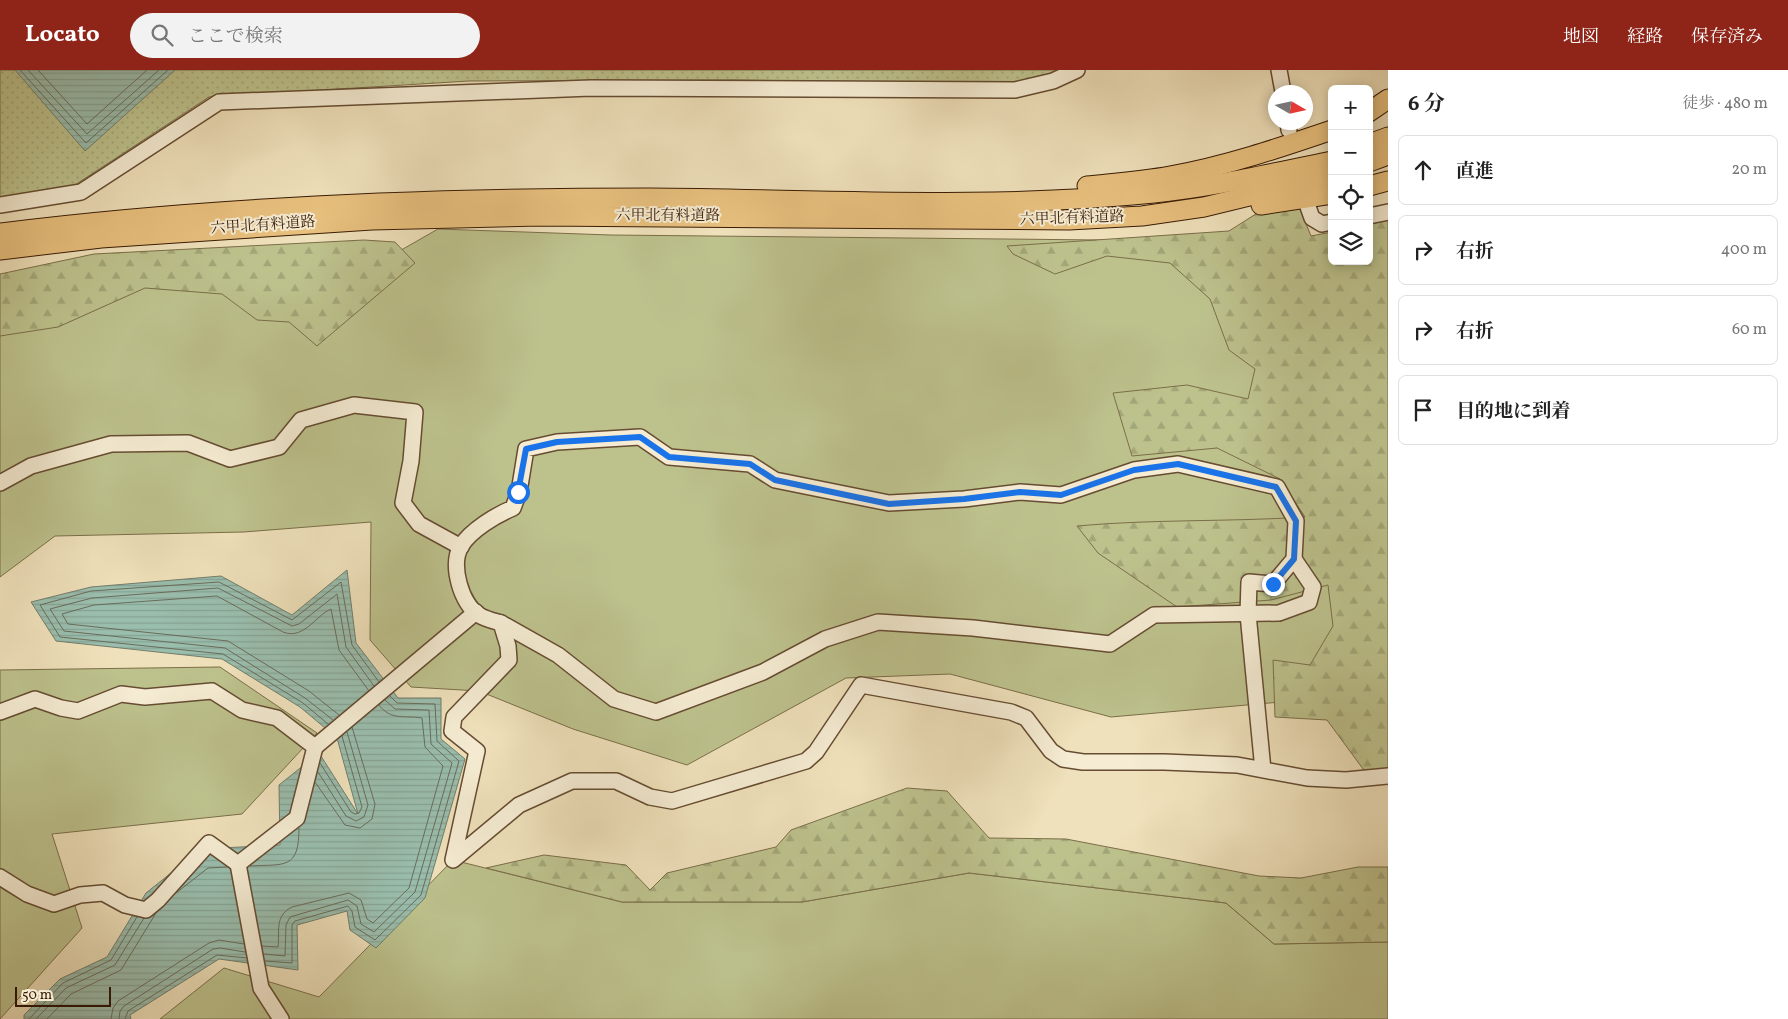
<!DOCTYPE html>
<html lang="ja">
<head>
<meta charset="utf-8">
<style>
  body { margin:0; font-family:Vollkorn,"Noto Serif JP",serif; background:#f2f2f2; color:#222 }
  .controls { position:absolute; right:15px; top:15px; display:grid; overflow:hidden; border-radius:8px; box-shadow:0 2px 12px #0003 }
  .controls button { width:45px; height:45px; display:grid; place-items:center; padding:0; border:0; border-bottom:1px solid #e0e0e0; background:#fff; color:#222; font:25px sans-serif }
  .compass { position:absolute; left:1268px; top:15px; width:45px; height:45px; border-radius:50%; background:#fff; box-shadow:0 2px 12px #0003; rotate:99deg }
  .scale { position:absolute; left:15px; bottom:12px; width:96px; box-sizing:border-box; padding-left:5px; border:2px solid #391b05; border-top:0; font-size:14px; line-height:18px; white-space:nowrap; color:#391b05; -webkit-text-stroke:4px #f5ecd3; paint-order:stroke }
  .stop { position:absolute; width:15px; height:15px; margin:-11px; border:4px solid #1a73e8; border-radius:50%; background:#fff }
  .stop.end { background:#1a73e8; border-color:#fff; box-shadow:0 1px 5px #0008 }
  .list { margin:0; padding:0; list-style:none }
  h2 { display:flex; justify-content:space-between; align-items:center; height:65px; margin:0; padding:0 20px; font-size:21px }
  h2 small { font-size:16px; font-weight:400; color:#767676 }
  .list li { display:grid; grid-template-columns:32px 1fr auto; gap:15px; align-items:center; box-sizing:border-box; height:70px; margin:0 10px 10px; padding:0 10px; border:1px solid #e0e0e0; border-radius:8px }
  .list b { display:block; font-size:19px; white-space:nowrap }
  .list em { font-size:16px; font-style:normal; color:#767676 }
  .icon { flex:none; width:28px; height:28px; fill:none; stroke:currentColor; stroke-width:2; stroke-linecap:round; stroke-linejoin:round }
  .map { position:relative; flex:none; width:1388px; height:949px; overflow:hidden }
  header { display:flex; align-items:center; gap:30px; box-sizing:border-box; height:70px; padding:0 25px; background:#8f2418; color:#fff }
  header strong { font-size:24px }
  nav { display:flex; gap:28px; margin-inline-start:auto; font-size:18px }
  .search { width:350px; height:45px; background:#f2f2f2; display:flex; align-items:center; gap:12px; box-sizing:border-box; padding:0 18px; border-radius:28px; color:#767676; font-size:19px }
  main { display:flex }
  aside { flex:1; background:#fff }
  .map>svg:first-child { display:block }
  .green { fill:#bdc28d; stroke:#7b6e49 }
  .forest { fill:url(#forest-firs); stroke:#7b6e49 }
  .park { fill:url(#park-dots); stroke:#7b6e49 }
  .water { fill:url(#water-rules); stroke:#737d6a }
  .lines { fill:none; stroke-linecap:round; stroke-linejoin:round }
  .shore { stroke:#6a6c5a; stroke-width:1 }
  .minor-casing { stroke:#664c32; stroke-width:18 }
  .major-casing { stroke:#391b05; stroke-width:21 }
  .minor { stroke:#f5ecd3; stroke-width:15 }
  .major { stroke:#e8c07e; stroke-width:19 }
  .route { stroke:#1a73e8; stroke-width:6 }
  .labels { text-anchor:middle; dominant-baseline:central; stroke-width:4; stroke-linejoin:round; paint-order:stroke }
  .street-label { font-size:15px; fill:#391b05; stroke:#f5ecd3 }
</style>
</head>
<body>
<header>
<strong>Locato</strong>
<div class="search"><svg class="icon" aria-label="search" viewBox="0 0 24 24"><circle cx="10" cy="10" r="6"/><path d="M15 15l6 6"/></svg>ここで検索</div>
<nav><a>地図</a><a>経路</a><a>保存済み</a></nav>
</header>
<main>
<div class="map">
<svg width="1388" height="949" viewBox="0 0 1388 949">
  <defs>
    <pattern id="forest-firs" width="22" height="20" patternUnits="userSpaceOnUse" patternTransform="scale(1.25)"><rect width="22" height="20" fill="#bdc28d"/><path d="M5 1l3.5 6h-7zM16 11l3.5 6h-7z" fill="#a3a678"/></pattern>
    <pattern id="park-dots" width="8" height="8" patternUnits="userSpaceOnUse" patternTransform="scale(1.25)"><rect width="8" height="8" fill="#bdc28d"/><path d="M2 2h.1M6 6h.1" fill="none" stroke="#a3a678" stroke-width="1.8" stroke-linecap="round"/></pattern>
    <pattern id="water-rules" width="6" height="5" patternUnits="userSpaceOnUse" patternTransform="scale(1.25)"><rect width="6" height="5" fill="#9abeae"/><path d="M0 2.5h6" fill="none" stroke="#85a394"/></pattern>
  </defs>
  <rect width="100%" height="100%" fill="#efe1bb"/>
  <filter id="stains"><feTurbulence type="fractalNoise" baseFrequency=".004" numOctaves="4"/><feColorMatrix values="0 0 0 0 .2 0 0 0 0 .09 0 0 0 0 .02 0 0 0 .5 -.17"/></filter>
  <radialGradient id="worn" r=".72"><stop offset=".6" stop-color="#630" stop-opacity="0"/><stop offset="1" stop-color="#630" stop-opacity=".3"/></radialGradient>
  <!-- green -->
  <g class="green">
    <polygon points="438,159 611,165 1101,170 1217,177 1334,437 1352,563 1303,630 1111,647 950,604 846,608 687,695 573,659 479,621 411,617 370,570 371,452 244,462 55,466 0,507 0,222 354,207"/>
    <polygon points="220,597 317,663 242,744 52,764 82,858 0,949 0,600"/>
    <polygon points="453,790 622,832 802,832 969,803 1226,833 1274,874 1388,872 1388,949 160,949 224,898 319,927"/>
  </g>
  <!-- forest -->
  <g class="forest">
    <path d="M1295,127L1311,166L1332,162V191H1369V154L1388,150V700L1366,703L1327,650L1275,647L1273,590L1310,595L1333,556L1328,515L1271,530L1177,537L1098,483L1077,456C1153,449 1229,452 1305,447L1280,409L1217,378L1132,386L1113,323L1187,315L1248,329L1255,299L1229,280L1210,229L1170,193L1107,186L1055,204L1013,184L1007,176L1229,161L1278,130Z"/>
    <polygon points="364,170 395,172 415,193 317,276 289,252 257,250 222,224 145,218 58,257 0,266 0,204 94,184"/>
    <polygon points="907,718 947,721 989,768 1066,769 1259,806 1301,808 1358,797 1388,797 1388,872 1274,874 1226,833 969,803 802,832 622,832 486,798 544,785 626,795 650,820 667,803 776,777 791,760"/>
  </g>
  <!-- park -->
  <polygon class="park" points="0,0 1066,0 1011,14 736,10 469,11 209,27 75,115 0,127"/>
  <!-- water -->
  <g class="water">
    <polygon points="15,0 175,0 85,81"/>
    <polygon points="347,500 356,573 398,628 441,628 441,669 465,689 425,828 376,878 350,860 347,841 297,855 298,900 219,889 130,945 131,949 24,949 24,945 60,909 107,887 146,823 201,779 280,775 279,715 319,683 358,744 337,668 300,637 222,589 56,571 31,532 91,517 221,506 292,545"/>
  </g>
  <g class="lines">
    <!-- shore -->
    <g class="shore">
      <polyline points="20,0 86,73 168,0"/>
      <polyline points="28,0 87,64 159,0"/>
      <polyline points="38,0 87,54 147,0"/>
      <path d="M339,645L309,621L228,571L68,554L62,544L94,535L217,526L283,562C304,570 315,546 331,539L339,580L369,621"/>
      <polyline points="333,650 305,628 225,578 64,561 50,539 92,528 218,518 292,556 299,554 337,524 346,577 374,616"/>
      <polyline points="328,654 303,633 223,584 60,567 40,535 91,521 219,512 292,550 341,512 352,575 379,612"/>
      <polyline points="320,693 351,742 355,744 359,743 362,737 342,666"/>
      <polyline points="318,702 346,746 356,751 364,747 368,735 347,662"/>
      <polyline points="315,712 345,755 360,758 372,749 375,734 352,657"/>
      <path d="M250,796C285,794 299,800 299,758"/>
      <polyline points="176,823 208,798 227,797"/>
      <path d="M262,876L278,877C280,862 274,846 292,837L349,823L361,830L367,849L373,853L409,818L443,696L425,677L422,648C404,645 391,651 379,635"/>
      <polyline points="264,884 285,886 286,855 290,847 348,830 357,836 361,854 374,862 415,822 452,693 431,674 429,640 395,639 385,630"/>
      <polyline points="265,891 292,893 292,855 295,851 348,836 352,841 355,857 375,870 421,825 459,691 437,671 435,634 397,633 390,626"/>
      <polyline points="29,949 63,913 111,890 137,847"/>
      <polyline points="36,949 66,918 115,895 144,848"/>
      <polyline points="47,949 71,924 121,900 156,843"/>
      <polyline points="111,949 113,938 118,931 209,873 219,870 244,874"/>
      <polyline points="119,949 120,941 124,936 213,879 220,878 245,882"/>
      <polyline points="125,949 128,941 217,885 247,888"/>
    </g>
    <defs>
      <g id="minor">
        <polyline points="1279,0 1283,22"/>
        <polyline points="1288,52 1289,60"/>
        <polyline points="1306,131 1312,148 1322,154 1332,152"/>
        <polyline points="0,135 81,122 219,32 591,18 1015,20 1053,11 1077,0"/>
        <polyline points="1369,146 1388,142"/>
        <polyline points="0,413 31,396 111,374 188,373 230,389 279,377 301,350 354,335 415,342 411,391 403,433 419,454 461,477"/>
        <polyline points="501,553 558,585 614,629 656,642 763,602 825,569 878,552 973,558 1110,574 1154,545 1279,543 1309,532 1313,517 1294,489"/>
        <polyline points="0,642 35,629 61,638 78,641 121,624 145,627 212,621 242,640 277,648 315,677 297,748 238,794 209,773 158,830 146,840 125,835 103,823 80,825 54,834 27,824 0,807"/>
        <polyline points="315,677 476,542"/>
        <path d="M1263,700L1248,544L1249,512L1273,514L1294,489L1296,451L1277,417L1178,394L1134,400L1061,425L1020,422L964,429L889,433L775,410L750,394L669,387L640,367L557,372L526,379L519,422L513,438C496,445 471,460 461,476C450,495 461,534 479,545C485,549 494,551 501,553L508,576L509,590L454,647L452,661L477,681L453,790L519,735L572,711H616L650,727L672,731L806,691L816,682L861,615L1011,642L1026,648L1051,681L1063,689L1083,692H1164L1237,695L1307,708L1346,710L1388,706"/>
        <polyline points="238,794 261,918 281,949"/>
      </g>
      <g id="major">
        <polyline points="1369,42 1388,29"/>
        <polyline points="1369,74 1388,67"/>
        <polyline points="1369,92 1388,85"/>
        <path d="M1087,116C1115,113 1143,111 1170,106C1226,96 1279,78 1332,60"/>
        <polyline points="1369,116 1388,111"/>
        <polyline points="1261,135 1332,124"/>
        <path d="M0,163C215,136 433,128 650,128C817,129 987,140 1154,123C1214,117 1272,103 1332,91"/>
        <polyline points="0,180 101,168 372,150 540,146 1069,150 1142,146 1204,137 1332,106"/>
      </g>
    </defs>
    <!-- minor casing -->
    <use href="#minor" class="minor-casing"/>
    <!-- major casing -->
    <use href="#major" class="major-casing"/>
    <!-- minor -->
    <use href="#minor" class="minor"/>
    <!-- major -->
    <use href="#major" class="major"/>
  </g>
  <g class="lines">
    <!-- route -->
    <polyline class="route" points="518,422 526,379 557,372 640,367 669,387 750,394 775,410 889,434 964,429 1020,422 1061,425 1134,400 1178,394 1276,417 1296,451 1294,489 1273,514"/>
  </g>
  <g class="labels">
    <!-- street labels -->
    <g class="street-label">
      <text x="668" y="146">六甲北有料道路</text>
      <text transform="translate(1072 149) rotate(-2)">六甲北有料道路</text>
      <text transform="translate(263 156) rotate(-4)">六甲北有料道路</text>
    </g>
  </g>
  <rect width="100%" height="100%" filter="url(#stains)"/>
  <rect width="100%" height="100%" fill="url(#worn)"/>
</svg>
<div class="controls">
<button>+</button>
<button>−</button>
<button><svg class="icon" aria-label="locate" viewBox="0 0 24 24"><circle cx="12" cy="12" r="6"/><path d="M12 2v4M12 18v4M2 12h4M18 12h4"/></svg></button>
<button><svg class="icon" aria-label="layers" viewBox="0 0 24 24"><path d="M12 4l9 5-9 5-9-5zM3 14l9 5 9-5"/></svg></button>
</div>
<svg class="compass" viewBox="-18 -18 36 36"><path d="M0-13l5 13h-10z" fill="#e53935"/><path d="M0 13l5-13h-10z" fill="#767676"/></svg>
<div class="scale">50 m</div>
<div class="stop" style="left:518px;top:422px"></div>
<div class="stop end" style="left:1273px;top:514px"></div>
</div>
<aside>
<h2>6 分<small>徒歩 · 480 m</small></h2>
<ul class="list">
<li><svg class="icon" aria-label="ahead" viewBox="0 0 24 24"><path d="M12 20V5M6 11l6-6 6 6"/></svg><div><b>直進</b></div><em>20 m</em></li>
<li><svg class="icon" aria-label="right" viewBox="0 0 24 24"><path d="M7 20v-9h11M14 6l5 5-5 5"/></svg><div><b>右折</b></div><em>400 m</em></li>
<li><svg class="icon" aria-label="right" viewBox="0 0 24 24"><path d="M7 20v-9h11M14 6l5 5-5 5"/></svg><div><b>右折</b></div><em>60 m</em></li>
<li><svg class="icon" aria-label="arrive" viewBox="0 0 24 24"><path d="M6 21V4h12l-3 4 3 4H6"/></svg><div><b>目的地に到着</b></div></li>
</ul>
</aside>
</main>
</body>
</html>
